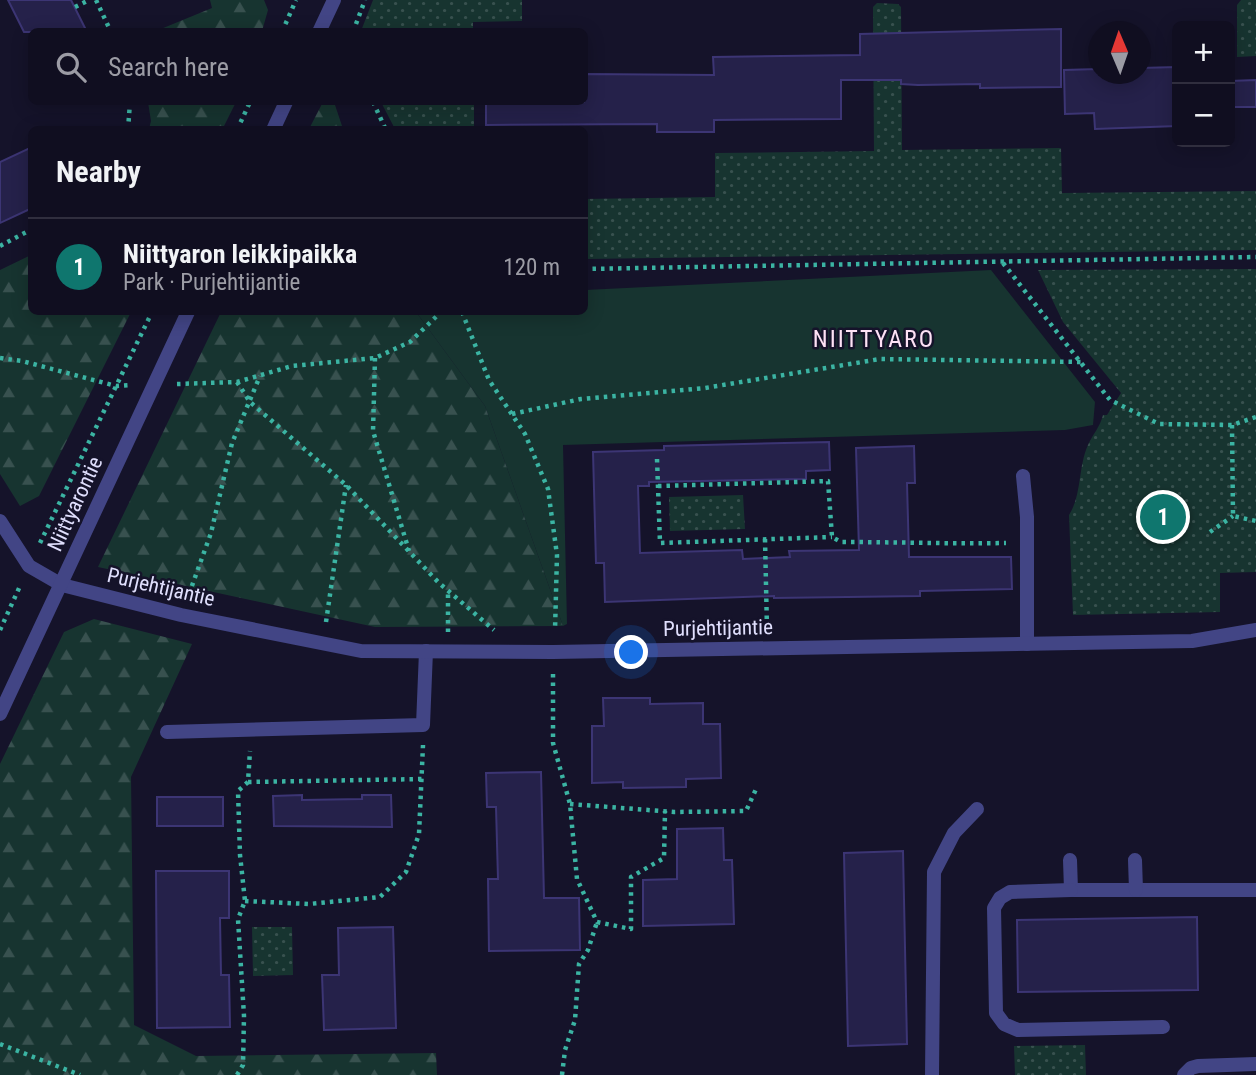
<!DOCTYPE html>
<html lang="en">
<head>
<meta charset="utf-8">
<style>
  body { margin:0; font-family:"Roboto Condensed",sans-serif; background:#1e1c2d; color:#f1f3f6 }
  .controls { position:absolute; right:21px; top:21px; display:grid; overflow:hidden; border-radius:10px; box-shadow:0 4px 18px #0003 }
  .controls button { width:63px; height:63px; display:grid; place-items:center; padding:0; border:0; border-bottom:2px solid #302e3e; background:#100e20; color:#f1f3f6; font:35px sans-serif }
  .compass { position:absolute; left:1088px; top:21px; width:63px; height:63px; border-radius:50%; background:#100e20; box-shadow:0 4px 18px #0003; rotate:358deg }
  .you { position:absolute; left:632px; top:653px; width:24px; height:24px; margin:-18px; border:5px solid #fff; border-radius:50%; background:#1a73e8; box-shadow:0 0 0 10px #1a73e833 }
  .badge { display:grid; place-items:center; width:46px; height:46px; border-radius:50%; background:#0f766e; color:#fff; font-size:23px; font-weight:700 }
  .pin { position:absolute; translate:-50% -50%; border:4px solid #fff; box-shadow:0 2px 7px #0006 }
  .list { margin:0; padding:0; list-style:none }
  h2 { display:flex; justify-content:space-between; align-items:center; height:91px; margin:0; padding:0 28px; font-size:30px }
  h2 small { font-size:23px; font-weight:400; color:#9c9ca5 }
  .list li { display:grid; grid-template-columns:46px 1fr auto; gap:21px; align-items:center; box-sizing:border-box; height:98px; padding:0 28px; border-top:2px solid #302e3e }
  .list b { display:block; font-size:26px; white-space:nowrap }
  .list p { margin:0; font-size:23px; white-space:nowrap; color:#9c9ca5 }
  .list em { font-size:23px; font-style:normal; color:#9c9ca5 }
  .icon { flex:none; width:38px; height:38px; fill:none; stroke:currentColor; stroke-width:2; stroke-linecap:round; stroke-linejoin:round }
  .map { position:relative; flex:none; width:1256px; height:1075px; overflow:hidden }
  .search { position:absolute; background:#100e20; box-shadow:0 4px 18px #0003; left:28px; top:28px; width:560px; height:77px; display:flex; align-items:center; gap:18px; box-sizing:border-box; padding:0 24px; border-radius:10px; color:#9c9ca5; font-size:26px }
  .panel { position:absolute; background:#100e20; box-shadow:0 4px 18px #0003; left:28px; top:126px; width:560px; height:189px; border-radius:10px }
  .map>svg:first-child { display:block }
  .grass { fill:#173430 }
  .forest { fill:url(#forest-firs) }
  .park { fill:url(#park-dots) }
  .building { fill:#25214a; stroke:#3c3574; stroke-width:2 }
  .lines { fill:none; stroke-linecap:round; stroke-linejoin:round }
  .path { stroke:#3bb4a3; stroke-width:4.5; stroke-dasharray:3.5 5; stroke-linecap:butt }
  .lane { stroke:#424585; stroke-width:14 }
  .street { stroke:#424585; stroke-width:14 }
  .labels { text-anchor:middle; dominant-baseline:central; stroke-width:5; stroke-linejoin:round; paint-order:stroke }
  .street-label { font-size:21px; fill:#e0dffd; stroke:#15132a }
  .quarter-label { font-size:24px; letter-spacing:2px; fill:#fde1f5; stroke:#15132a }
</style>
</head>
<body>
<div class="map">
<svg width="1256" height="1075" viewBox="0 0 1256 1075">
  <defs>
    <pattern id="forest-firs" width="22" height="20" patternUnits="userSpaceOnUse" patternTransform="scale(1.75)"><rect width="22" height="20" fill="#173430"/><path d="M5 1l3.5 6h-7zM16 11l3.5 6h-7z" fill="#38514f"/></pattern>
    <pattern id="park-dots" width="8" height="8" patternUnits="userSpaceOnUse" patternTransform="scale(1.75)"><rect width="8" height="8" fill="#173430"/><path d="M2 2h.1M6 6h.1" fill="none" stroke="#38514f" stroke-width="1.8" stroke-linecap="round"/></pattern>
  </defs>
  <rect width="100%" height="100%" fill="#15132a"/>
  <!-- grass -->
  <polygon class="grass" points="991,270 1095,402 1093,425 1065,430 563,445 567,624 563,626 485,406 416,312 584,312 585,290"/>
  <!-- forest -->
  <g class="forest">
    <polygon points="210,0 264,0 268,10 262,31 156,31 212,8"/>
    <polygon points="148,102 236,102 222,130 149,129 151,121"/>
    <polygon points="323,102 334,102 343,129 309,129"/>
    <polygon points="31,255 32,312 131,312 39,496 20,506 0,474 0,270"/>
    <polygon points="221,312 416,312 485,406 563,626 375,627 98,567"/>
    <polygon points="94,619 192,644 131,777 134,1025 196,1056 436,1053 437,1075 0,1075 0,764 64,632"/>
  </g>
  <!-- park -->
  <g class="park">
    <polygon points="373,0 522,0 522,21 473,22 473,31 361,31"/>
    <polygon points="1241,0 1256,0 1256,56 1237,57 1237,5"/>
    <polygon points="877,3 898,4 901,7 902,150 1061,148 1062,193 1256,191 1256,250 585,259 584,199 715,197 715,153 874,151 873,16 873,7"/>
    <polygon points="381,102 474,102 474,129 395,129"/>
    <path d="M1256,269V572L1220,573V612L1073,615L1069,515C1082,495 1078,467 1088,445C1093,434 1100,427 1103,415H1107L1121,393L1063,322L1038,270Z"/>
    <polygon points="743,495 745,529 670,531 669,497"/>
    <polygon points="252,927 292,927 293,975 253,976"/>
    <polygon points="1085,1045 1086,1075 1015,1075 1014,1046"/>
  </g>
  <!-- building -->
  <g class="building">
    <polygon points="8,0 71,0 87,32 24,32"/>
    <polygon points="1061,29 1061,87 980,88 980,84 918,85 901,84 901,80 841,80 841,119 714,120 714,132 657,132 657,124 486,125 486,102 584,102 584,74 714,75 713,57 860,55 860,34"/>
    <polygon points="1177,67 1177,126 1095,129 1094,113 1065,114 1064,70 1098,69 1098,74 1140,74 1140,68"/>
    <polygon points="1256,80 1256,107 1230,107 1230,81"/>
    <polygon points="32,147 32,208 0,223 0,162"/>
    <polygon points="829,442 830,470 806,471 806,479 649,482 649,486 638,486 640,553 742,550 743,559 790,557 789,551 859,550 856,448 914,446 915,483 907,483 909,557 1011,557 1012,589 920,591 920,596 774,598 774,596 605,602 604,563 596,563 593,452 664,450 664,446"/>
    <polygon points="603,698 650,698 650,704 703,703 703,724 720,724 721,778 686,779 686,787 623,788 623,782 592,783 592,726 604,726"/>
    <polygon points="541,772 544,898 579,898 580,950 489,951 488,879 498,879 496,807 487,807 486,773"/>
    <polygon points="302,795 302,800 362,799 362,795 391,795 392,827 274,826 273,796"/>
    <rect x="157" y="797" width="66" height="29"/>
    <polygon points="723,828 724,860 732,860 734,924 643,926 643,880 677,879 677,829"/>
    <polygon points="903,851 907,1044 848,1046 844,853"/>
    <polygon points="156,871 229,871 229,918 220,918 221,975 229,975 230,1027 157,1028"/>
    <polygon points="1197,917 1198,990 1018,992 1017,920"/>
    <polygon points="393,927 396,1028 324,1030 322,975 339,975 338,928"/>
  </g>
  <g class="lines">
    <!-- path -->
    <g class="path">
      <polyline points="96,0 111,32"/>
      <polyline points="75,7 89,0"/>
      <polyline points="282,32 296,0"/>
      <polyline points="353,32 365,0"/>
      <polyline points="373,102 386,130"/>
      <polyline points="128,130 130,102"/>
      <polyline points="237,130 250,102"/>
      <polyline points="0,246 32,229"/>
      <polyline points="1003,263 1110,400 1159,424 1232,425 1256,417"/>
      <polyline points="584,269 1256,257"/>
      <polyline points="462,312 489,380 525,434 548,489 557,555 555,630"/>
      <polyline points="0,358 22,361 116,386 130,385"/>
      <polyline points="375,358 373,431 409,551"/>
      <polyline points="237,382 250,402 346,485 439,583 494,630"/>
      <polyline points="177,384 237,382 292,366 375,358 410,342 441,312"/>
      <polyline points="512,414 581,399 705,388 880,359 1081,362"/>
      <polyline points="1232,425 1233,516 1256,521"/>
      <polyline points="657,459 660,543 832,537"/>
      <path d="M658,486L828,481L832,537L841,542C896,542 951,544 1006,543"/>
      <polyline points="1210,532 1233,516"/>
      <polyline points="765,539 767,630"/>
      <polyline points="40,543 152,312"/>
      <polyline points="189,594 211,533 232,443 260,376"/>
      <polyline points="326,622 346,485"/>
      <polyline points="0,630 20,586"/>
      <polyline points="448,632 448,592"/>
      <polyline points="553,674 553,743 570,804 577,879 597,922 631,929 631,877 664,858 665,811"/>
      <polyline points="248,782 423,779"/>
      <polyline points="570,804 674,812 746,811 757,787"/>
      <polyline points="245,901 309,904 380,897 406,872 419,834 423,745"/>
      <polyline points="0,1044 80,1075"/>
      <polyline points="237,1075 243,1065 244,1016 238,919 245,901 240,855 238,791 248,782 250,751"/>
      <polyline points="562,1075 565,1050 575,1020 579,964 588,950 597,922"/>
    </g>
    <!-- lane -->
    <g class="lane">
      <polyline points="1023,476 1027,517 1027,644"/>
      <polyline points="167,732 423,725 426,651"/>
      <polyline points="1070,860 1071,890 1256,890"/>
      <polyline points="1135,860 1136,890"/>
      <polyline points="1071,890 1010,892 1000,898 994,908 996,1013 1004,1024 1018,1030 1163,1027"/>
      <polyline points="932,1075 934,872 954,833 977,809"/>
      <polyline points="1184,1075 1191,1068 1198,1066 1256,1064"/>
    </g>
    <!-- street -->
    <g class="street">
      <polyline points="319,32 334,0"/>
      <polyline points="273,130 286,102"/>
      <polyline points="0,521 29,566 62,585 181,615 361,651 553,652 1192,641 1256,630"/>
      <polyline points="0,714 188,312"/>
    </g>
  </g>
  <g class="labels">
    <!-- street labels -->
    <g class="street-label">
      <text transform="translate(75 504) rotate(-65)">Niittyarontie</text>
      <text transform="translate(161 587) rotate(13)">Purjehtijantie</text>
      <text transform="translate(718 628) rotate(-1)">Purjehtijantie</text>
    </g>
    <!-- quarter labels -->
    <g class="quarter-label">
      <text x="874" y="339">NIITTYARO</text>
    </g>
  </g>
</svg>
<div class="controls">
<button>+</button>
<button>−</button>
</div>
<svg class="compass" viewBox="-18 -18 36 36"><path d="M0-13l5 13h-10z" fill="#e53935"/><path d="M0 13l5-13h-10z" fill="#9c9ca5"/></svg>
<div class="you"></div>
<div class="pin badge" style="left:1163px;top:517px">1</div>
<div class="search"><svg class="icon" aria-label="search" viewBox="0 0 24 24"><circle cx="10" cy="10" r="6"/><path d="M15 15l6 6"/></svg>Search here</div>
<section class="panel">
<h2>Nearby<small></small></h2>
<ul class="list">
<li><span class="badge">1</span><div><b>Niittyaron leikkipaikka</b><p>Park · Purjehtijantie</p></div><em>120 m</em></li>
</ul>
</section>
</div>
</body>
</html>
